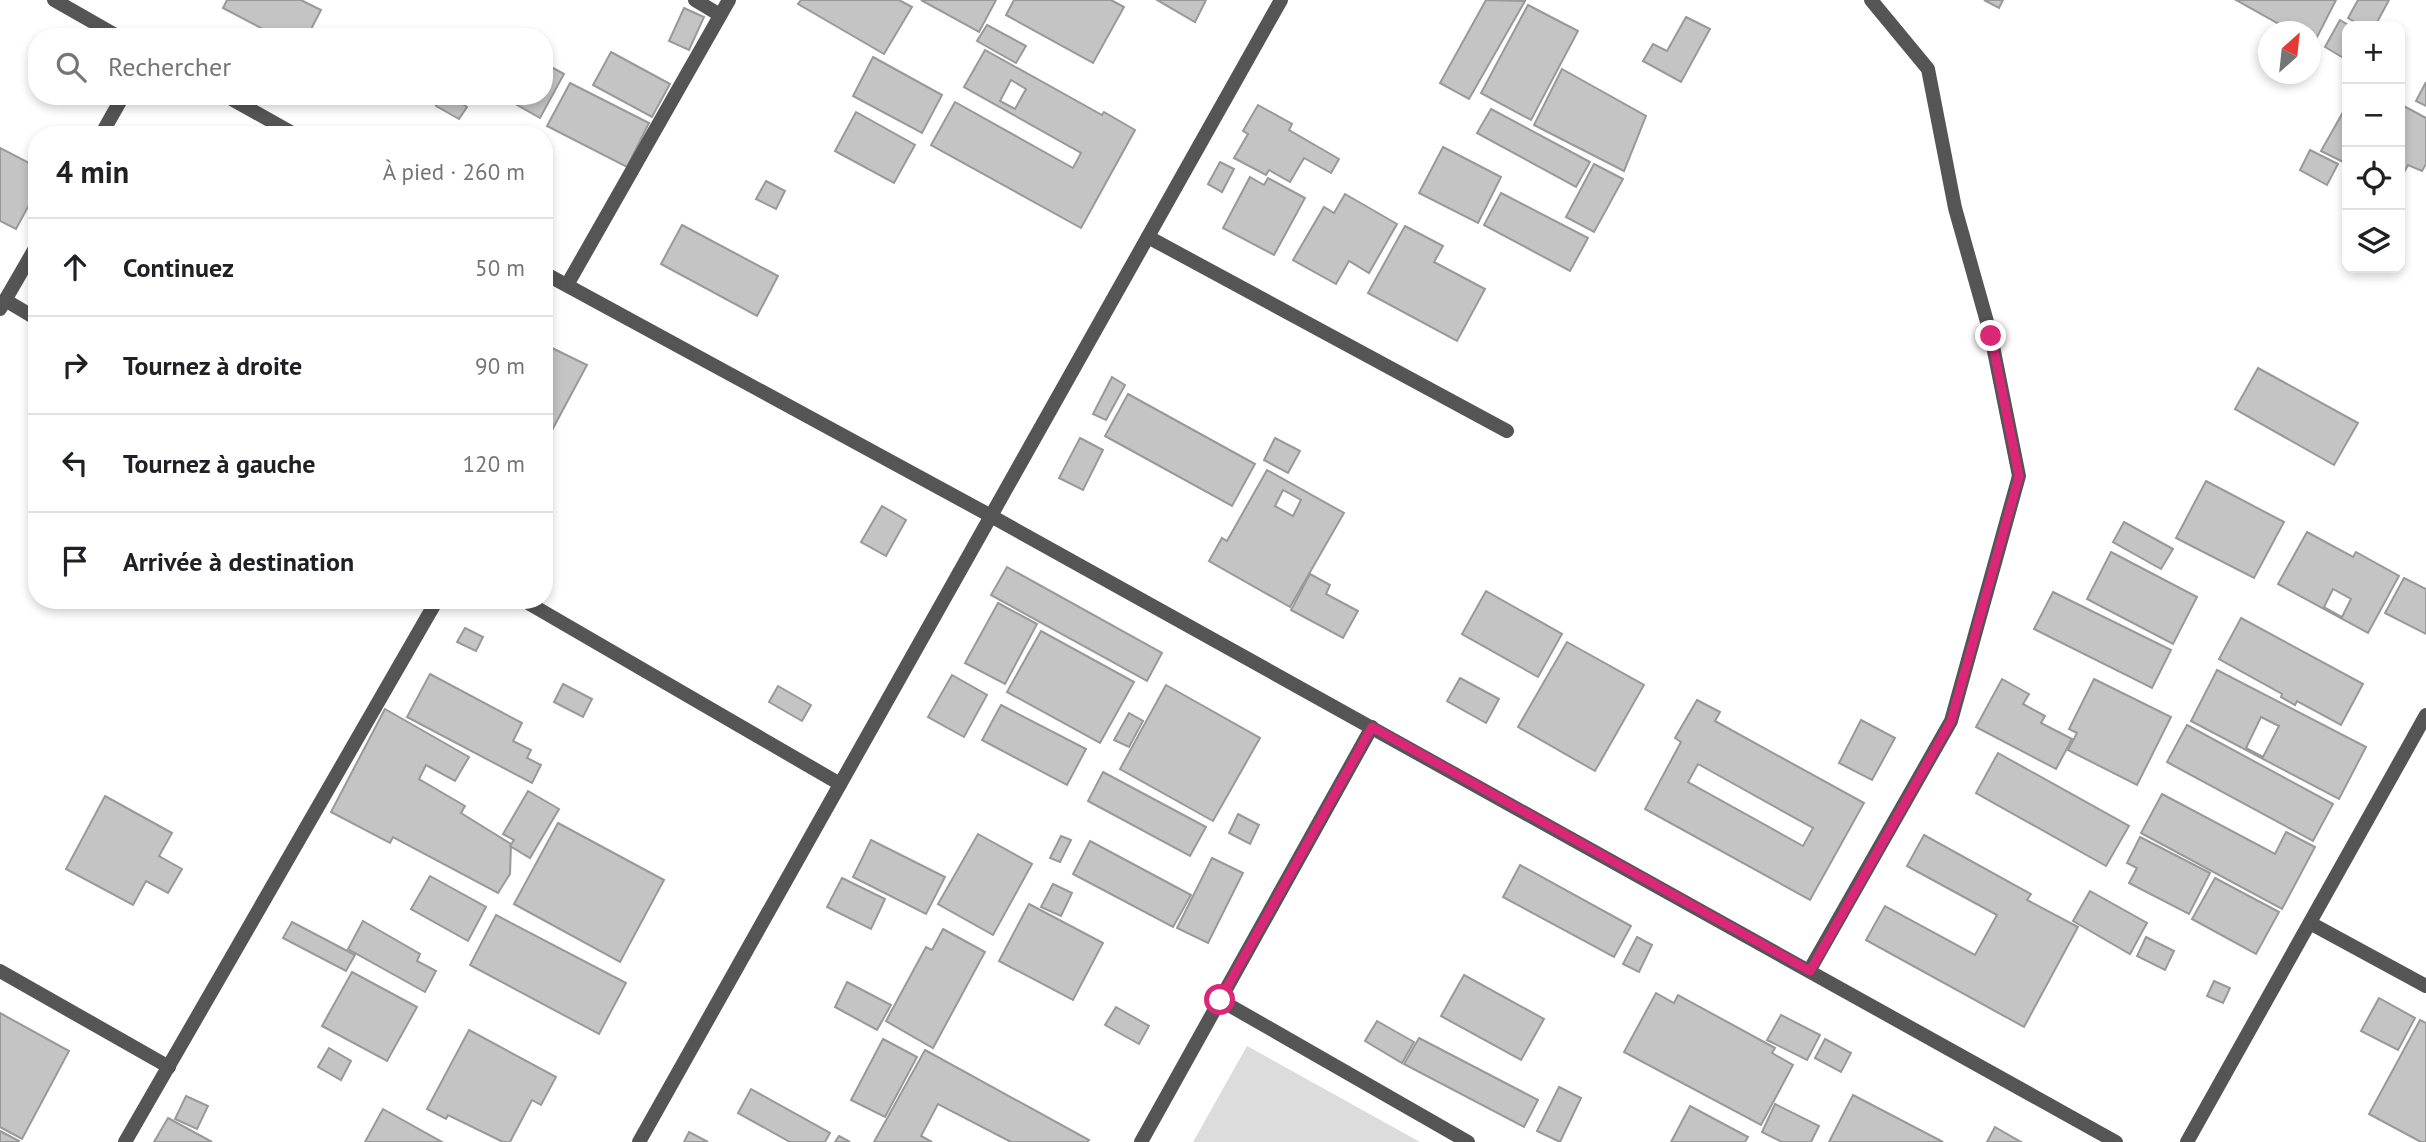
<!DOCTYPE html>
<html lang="fr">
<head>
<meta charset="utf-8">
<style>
  body { margin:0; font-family:"PT Sans",sans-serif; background:#f2f2f2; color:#202124 }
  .controls { position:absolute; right:21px; top:21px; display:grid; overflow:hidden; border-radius:14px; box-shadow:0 4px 10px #0003 }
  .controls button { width:63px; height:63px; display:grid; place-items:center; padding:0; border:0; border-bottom:2px solid #e0e0e0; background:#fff; color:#202124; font:35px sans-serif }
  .compass { position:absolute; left:2258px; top:21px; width:63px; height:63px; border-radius:50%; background:#fff; box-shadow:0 4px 10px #0003; rotate:27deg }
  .stop { position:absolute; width:21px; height:21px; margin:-16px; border:5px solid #db2777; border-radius:50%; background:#fff }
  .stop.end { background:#db2777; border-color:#fff; box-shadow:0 2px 7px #0008 }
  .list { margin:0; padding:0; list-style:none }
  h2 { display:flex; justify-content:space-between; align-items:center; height:91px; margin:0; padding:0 28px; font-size:30px }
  h2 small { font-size:23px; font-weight:400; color:#757577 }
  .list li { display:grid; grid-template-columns:46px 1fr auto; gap:21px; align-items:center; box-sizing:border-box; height:98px; padding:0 28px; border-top:2px solid #e0e0e0 }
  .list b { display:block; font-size:26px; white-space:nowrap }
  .list em { font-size:23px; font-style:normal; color:#757577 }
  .icon { flex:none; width:38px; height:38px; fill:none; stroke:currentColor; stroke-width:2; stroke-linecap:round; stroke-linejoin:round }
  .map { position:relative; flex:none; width:2426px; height:1142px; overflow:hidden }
  .search { position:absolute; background:#fff; box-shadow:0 4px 10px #0003; left:28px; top:28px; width:525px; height:77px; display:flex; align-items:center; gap:18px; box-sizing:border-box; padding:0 24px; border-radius:28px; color:#757577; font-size:26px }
  .panel { position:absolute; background:#fff; box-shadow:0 4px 10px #0003; left:28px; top:126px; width:525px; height:483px; border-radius:28px }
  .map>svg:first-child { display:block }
  .green { fill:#dcdcdc }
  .building { fill:#c4c4c4; stroke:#999; stroke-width:2; fill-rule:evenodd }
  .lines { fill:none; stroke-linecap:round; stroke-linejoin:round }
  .minor { stroke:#555; stroke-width:14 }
  .route { stroke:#db2777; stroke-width:9 }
</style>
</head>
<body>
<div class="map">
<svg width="2426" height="1142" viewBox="0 0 2426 1142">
  <rect width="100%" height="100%" fill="#fff"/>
  <!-- green -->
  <polygon class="green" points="1247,1046 1420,1142 1193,1142"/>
  <!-- building -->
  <g class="building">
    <polygon points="227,0 301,0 321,10 307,37 278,37 223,8"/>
    <polygon points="801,0 899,0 912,7 884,54 798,4"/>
    <polygon points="921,0 996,0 979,32"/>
    <polygon points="1014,0 1111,0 1124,7 1093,63 1006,15"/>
    <polygon points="1157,0 1206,0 1195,22"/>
    <polygon points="1486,0 1525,1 1469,99 1440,83"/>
    <polygon points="1984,0 2003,0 1999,8"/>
    <polygon points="2236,0 2336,0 2314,43 2310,41 2310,32 2293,32"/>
    <polygon points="2358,0 2389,0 2375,26 2362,26 2348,18"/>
    <polygon points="1528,5 1578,31 1531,120 1481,93"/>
    <polygon points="684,8 704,17 689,50 669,41"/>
    <polygon points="1686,17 1710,29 1681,82 1643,61 1653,44 1667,51"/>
    <polygon points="2340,20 2350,26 2347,26 2347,60 2325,47"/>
    <polygon points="987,25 1026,46 1016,63 977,41"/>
    <path d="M985,50L1102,115L1104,112L1135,130L1081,228L931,145L955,102L1073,168L1081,153L964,87ZM1011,80L1026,89L1015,109L1000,101Z"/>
    <polygon points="611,52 670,84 652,117 593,85"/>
    <polygon points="873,57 942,95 922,133 853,96"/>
    <polygon points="544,63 564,74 540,118 501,96 544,96"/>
    <polygon points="1562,69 1646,116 1624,171 1534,125"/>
    <polygon points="2426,82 2426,106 2416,101"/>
    <polygon points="570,83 649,123 627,167 547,126"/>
    <polygon points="442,96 450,96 467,107 459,119 436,106"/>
    <polygon points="2400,104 2426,118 2426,164 2422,171 2408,165 2401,178"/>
    <polygon points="1258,105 1292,124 1289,130 1339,159 1331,173 1304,158 1290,182 1269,170 1266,175 1234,158 1248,134 1243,131"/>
    <polygon points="2347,105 2347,164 2321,151"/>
    <polygon points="1491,109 1590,162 1576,187 1477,133"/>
    <polygon points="856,112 915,145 894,183 835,151"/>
    <polygon points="1443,147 1501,177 1478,223 1419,193"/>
    <polygon points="0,148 37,167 37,190 16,229 0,221"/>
    <polygon points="2310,150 2338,164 2327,185 2300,170"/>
    <polygon points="1220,162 1234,169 1222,192 1208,184"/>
    <polygon points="1594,164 1623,179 1594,232 1566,217"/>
    <polygon points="1250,177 1264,185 1268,178 1305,198 1274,255 1223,228"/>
    <polygon points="766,181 785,191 776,209 756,199"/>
    <polygon points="1501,193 1588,238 1570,271 1484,225"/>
    <polygon points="1345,194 1397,224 1369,273 1349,261 1336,284 1293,260 1324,207 1334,213"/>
    <polygon points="682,225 778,276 757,316 661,264"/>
    <polygon points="1405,226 1443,246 1434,262 1485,289 1457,341 1368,293"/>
    <polygon points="552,348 587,365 544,445 544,363"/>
    <polygon points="2258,368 2358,423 2334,465 2235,409"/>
    <polygon points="1112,377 1125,385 1106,420 1093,414"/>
    <polygon points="1128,394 1255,464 1232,506 1105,436"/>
    <polygon points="1080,438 1103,450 1083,490 1059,478"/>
    <polygon points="1275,438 1300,451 1288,473 1264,460"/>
    <path d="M1267,470L1344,513L1290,607L1209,561L1222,538L1227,541ZM1283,490L1301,500L1293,516L1275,506Z"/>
    <polygon points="2206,481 2284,522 2254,578 2176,538"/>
    <polygon points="882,506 906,520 886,556 861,542"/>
    <polygon points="2124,522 2173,549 2161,569 2113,542"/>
    <path d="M2307,532L2353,557L2356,552L2399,576L2368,633L2278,584ZM2333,589L2351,599L2342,617L2324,607Z"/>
    <polygon points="2111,552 2197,597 2173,644 2087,599"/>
    <polygon points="1007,567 1162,653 1147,681 991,595"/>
    <polygon points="1310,574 1330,585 1326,594 1358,611 1343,638 1291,610"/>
    <polygon points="2404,578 2426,589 2426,634 2385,613"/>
    <polygon points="1486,591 1562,634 1538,677 1462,634"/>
    <polygon points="2053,592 2171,650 2152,688 2034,629"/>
    <polygon points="998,603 1037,624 1005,684 965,663"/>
    <polygon points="2241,618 2363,684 2341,725 2297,701 2295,705 2281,697 2282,694 2219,659"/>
    <polygon points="465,628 483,637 476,651 457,642"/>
    <polygon points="1041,631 1134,682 1100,743 1007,692"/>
    <polygon points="1567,642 1644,685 1595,771 1518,727"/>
    <path d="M2217,670L2366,747L2339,799L2191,721ZM2261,717L2279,726L2263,757L2246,748Z"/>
    <polygon points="430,674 522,723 513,741 531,750 527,758 541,765 532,783 407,717"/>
    <polygon points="952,675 987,695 964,737 928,717"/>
    <polygon points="1460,678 1499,699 1486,723 1447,701"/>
    <polygon points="2002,679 2029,694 2023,704 2045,716 2041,723 2072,739 2056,769 1976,727"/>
    <polygon points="2094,679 2171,717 2137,785 2068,750 2077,733 2069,729"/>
    <polygon points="563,684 592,699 583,717 554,702"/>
    <polygon points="1166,685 1260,738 1213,821 1120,769"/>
    <polygon points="778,686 811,705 802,721 769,702"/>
    <path d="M1697,700L1720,712L1715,721L1864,803L1810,900L1645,809L1681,742L1675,738ZM1698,764L1813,828L1803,846L1688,782Z"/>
    <polygon points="1001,705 1086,749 1067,785 982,740"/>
    <polygon points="385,709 469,757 455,781 426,765 419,779 465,806 461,813 511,844 510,874 498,893 393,837 390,843 331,812"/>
    <polygon points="1129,713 1143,721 1129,747 1114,740"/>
    <polygon points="1861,720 1895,738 1872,780 1839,763"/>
    <polygon points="2187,725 2333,804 2313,841 2167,762"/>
    <polygon points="1998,753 2129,826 2106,866 1976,793"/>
    <polygon points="1103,772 1206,827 1190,856 1088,801"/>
    <polygon points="528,791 559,809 530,858 510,846 514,840 503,834"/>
    <polygon points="2162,794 2275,854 2286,832 2315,847 2282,909 2141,833"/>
    <polygon points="105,796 172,833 159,856 182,869 168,893 146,881 133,905 66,869"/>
    <polygon points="1238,814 1259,825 1250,844 1229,833"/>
    <polygon points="558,823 664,880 620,962 514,904"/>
    <polygon points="978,834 1032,864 993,935 938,904"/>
    <polygon points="1924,835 2031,894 2027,900 2078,927 2024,1027 1866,940 1885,906 1975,955 1997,915 1907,866"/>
    <polygon points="1061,836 1071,840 1060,862 1050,858"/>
    <polygon points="2140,837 2210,873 2189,914 2129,883 2137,868 2127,863"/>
    <polygon points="871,840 945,877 926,914 853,877"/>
    <polygon points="1090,841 1191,895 1173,927 1073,874"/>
    <polygon points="1212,858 1243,873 1208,943 1177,928"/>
    <polygon points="1520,865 1631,926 1614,957 1503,897"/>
    <polygon points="430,876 486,907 468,941 411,909"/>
    <polygon points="842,878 885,899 871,929 827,907"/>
    <polygon points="2215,878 2279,912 2256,954 2192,919"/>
    <polygon points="1053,884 1072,893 1061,916 1041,907"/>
    <polygon points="2090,891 2147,923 2130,954 2073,921"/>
    <polygon points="1029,904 1103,943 1073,1000 999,961"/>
    <polygon points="496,915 626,983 599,1034 470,965"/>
    <polygon points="363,921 420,954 417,961 436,971 425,992 348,949"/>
    <polygon points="292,922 355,955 346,971 283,938"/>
    <polygon points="943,929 985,952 933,1048 886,1021 926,947 932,950"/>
    <polygon points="1637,937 1652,945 1639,972 1623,964"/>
    <polygon points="2146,937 2174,951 2165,970 2137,956"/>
    <polygon points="352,972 417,1007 387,1061 322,1026"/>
    <polygon points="1464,975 1544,1019 1521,1060 1441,1016"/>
    <polygon points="2214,981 2230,988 2223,1003 2207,996"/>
    <polygon points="847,982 891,1005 877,1030 835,1007"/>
    <polygon points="1656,993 1674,1003 1678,995 1775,1048 1772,1053 1793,1065 1761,1125 1624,1052"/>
    <polygon points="2379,998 2415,1018 2398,1050 2361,1031"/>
    <polygon points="1116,1007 1149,1026 1139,1044 1105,1025"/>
    <polygon points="0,1013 69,1051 22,1139 0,1127"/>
    <polygon points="1781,1015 1820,1035 1807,1060 1767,1040"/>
    <polygon points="2420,1020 2426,1023 2426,1142 2421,1142 2369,1114"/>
    <polygon points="1377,1021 1414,1042 1402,1063 1365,1041"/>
    <polygon points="469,1030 556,1077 541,1105 532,1100 510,1142 503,1142 448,1115 446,1119 427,1109"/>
    <polygon points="1419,1038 1538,1100 1524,1127 1404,1064"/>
    <polygon points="883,1039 917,1057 885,1117 851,1100"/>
    <polygon points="1825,1039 1851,1053 1841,1072 1815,1058"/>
    <polygon points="329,1048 351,1061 341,1080 318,1067"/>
    <polygon points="925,1050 1089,1140 1087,1142 1011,1142 938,1104 921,1136 932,1142 874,1142"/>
    <polygon points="1559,1087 1581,1098 1560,1142 1537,1131"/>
    <polygon points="751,1089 830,1133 825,1142 790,1142 738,1113"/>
    <polygon points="1853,1095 1943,1142 1829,1142"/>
    <polygon points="186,1096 208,1106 197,1129 175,1119"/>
    <polygon points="1775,1104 1819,1126 1811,1142 1782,1142 1762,1132"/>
    <polygon points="1690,1106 1748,1137 1745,1142 1671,1142"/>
    <polygon points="383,1109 442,1142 365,1142"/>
    <polygon points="168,1118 212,1142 154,1142"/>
    <polygon points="1995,1127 2021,1142 1987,1142"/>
    <polygon points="0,1131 19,1141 18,1142 0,1142"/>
    <polygon points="689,1132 708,1142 684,1142"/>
    <polygon points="839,1136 850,1142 835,1142"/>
  </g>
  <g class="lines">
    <!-- minor -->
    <g class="minor">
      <polyline points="54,0 119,37"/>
      <polyline points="695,0 720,15"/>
      <polyline points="226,96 296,135"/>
      <polyline points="101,135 123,96"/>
      <polyline points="1148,237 1507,431"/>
      <polyline points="544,273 991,516 2116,1142"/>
      <polyline points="567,285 729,0"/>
      <polyline points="5,300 37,319"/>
      <polyline points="0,309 37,245"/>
      <polyline points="523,600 840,784"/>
      <polyline points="2310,923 2426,986"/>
      <polyline points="0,971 169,1067"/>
      <polyline points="1809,971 1951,721 2019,476 1991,336 1955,208 1928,69 1871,0"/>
      <polyline points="1220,1000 1468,1142"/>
      <polyline points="125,1142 437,600"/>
      <polyline points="639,1142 1281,0"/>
      <polyline points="1141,1142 1372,727"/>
      <polyline points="2187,1142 2426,715"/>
    </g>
  </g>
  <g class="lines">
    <!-- route -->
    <polyline class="route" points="1220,1000 1372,727 1810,971 1951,721 2019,476 1991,336"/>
  </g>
</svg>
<div class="controls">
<button>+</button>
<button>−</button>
<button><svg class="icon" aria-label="locate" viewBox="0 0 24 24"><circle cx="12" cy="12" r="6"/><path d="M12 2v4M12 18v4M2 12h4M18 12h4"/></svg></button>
<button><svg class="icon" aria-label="layers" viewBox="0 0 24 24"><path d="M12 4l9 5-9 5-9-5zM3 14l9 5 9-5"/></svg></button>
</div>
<svg class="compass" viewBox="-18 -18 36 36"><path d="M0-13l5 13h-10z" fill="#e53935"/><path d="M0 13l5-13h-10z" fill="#757577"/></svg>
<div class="stop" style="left:1220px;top:1000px"></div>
<div class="stop end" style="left:1991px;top:336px"></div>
<div class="search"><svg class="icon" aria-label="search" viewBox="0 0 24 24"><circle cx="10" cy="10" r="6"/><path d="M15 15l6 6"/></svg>Rechercher</div>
<section class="panel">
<h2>4 min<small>À pied · 260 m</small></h2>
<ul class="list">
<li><svg class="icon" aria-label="ahead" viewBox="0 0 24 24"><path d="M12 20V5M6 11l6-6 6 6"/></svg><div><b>Continuez</b></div><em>50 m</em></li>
<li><svg class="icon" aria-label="right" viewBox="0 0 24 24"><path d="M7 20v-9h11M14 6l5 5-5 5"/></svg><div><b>Tournez à droite</b></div><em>90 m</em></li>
<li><svg class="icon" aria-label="left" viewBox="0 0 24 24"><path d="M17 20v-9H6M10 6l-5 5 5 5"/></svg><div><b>Tournez à gauche</b></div><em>120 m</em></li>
<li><svg class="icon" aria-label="arrive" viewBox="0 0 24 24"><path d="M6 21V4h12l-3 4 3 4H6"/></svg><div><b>Arrivée à destination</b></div></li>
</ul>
</section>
</div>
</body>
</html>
